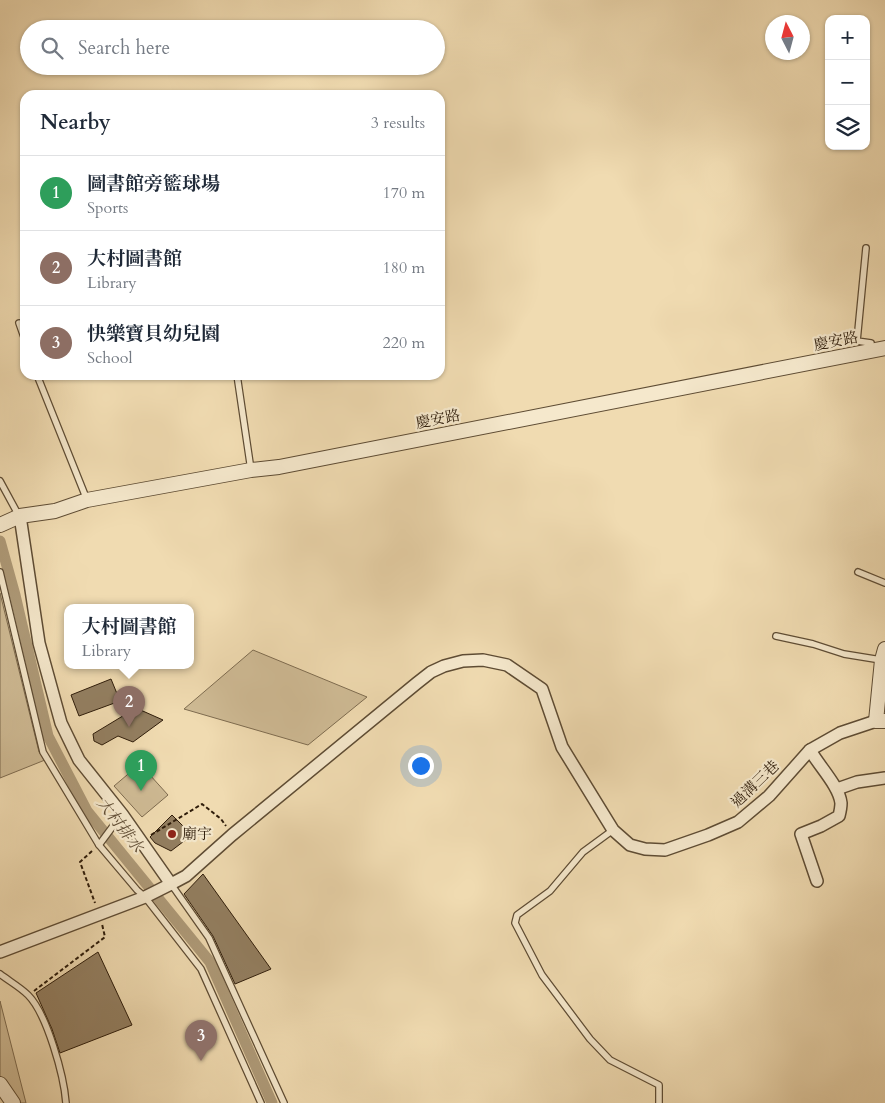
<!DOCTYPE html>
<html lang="en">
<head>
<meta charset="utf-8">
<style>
  body { margin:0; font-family:Cardo,"Noto Serif TC",serif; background:#f6f6f7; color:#1f2937 }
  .controls { position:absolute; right:15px; top:15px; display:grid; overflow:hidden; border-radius:10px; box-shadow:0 1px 4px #0004 }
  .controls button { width:45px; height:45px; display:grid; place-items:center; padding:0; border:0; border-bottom:1px solid #e0e1e3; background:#fff; color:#1f2937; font:25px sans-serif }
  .compass { position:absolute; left:765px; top:15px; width:45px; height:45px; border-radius:50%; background:#fff; box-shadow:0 1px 4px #0004; rotate:354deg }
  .you { position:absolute; left:420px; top:765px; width:18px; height:18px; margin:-12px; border:4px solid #fff; border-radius:50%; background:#1a73e8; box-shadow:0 0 0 8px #1a73e833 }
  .badge { display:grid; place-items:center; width:32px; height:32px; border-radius:50%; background:#b45309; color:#fff; font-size:16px; font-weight:700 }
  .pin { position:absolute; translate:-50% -41px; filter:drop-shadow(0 1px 2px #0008) }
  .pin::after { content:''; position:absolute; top:26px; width:18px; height:15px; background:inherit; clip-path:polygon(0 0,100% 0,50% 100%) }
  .popup { position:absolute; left:64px; top:604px; width:130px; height:65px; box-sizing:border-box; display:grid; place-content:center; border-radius:10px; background:#fff; filter:drop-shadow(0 1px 4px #0005); font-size:16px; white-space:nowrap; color:#747a83 }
  .popup b { font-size:19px; color:#1f2937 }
  .popup::after { content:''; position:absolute; left:50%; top:100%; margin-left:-10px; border:10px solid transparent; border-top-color:#fff }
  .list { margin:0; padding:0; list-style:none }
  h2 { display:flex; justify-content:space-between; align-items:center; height:65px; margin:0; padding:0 20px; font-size:21px }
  h2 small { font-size:16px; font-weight:400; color:#747a83 }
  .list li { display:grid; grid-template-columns:32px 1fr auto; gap:15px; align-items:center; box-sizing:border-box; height:75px; padding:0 20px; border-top:1px solid #e0e1e3 }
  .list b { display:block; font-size:19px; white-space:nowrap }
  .list p { margin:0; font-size:16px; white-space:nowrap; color:#747a83 }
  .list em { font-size:16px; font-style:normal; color:#747a83 }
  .icon { flex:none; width:28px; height:28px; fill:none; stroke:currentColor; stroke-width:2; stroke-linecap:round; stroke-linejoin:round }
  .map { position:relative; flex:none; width:885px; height:1103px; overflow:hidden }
  .search { position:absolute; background:#fff; box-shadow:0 1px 4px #0004; left:20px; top:20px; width:425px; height:55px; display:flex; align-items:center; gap:12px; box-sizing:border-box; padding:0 18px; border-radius:28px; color:#747a83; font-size:19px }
  .panel { position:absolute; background:#fff; box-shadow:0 1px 4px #0004; left:20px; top:90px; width:425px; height:290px; border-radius:15px }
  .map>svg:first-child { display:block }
  .green { fill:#cfbb95; stroke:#7e6c50 }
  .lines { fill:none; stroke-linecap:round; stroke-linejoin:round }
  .canal { stroke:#ae9a78; stroke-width:11 }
  .building { fill:#937f61; stroke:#2e1c0a }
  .service-casing { stroke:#5e4c34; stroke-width:8 }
  .minor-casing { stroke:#5e4c34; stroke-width:14 }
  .tertiary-casing { stroke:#5e4c34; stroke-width:16 }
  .path { stroke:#2e1c0a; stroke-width:2; stroke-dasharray:4 2.5; stroke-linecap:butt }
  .service { stroke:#f5e8cc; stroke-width:5.5 }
  .minor { stroke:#f5e8cc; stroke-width:11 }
  .tertiary { stroke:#f5e8cc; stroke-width:14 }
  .poi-dot { fill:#8f2418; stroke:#f5e8cc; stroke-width:2 }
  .labels { text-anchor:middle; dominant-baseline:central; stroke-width:4.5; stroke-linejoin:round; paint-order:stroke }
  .street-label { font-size:15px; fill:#2e1c0a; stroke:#f5e8cc }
  .poi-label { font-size:15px; fill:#2e1c0a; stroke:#f5e8cc; text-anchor:start }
  .water-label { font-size:16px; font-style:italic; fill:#614e36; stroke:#f5e8cc }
</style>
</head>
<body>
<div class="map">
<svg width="885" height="1103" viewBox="0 0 885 1103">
  <rect width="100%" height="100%" fill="#f0dbb1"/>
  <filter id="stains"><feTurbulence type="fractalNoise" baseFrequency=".004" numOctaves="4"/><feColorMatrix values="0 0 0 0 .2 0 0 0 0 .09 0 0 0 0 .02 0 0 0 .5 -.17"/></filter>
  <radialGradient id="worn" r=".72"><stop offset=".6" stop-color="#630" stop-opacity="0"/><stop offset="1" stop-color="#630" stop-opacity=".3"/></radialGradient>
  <!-- green -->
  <g class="green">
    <polygon points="0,593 39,752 45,760 0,778"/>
    <polygon points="253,650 367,697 308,745 184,709"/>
    <polygon points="140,764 168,795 142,817 114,786"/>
    <polygon points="0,1001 26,1103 17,1103 0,1079"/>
  </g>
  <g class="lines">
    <!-- canal -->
    <polyline class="canal" points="0,541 15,595 48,736 87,811 210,962 272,1103"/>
  </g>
  <!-- building -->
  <g class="building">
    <polygon points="111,679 120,701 79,716 71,695"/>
    <polygon points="136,708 163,720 133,742 118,736 102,745 94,741 93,734"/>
    <polygon points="172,815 192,835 171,851 155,843 150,837"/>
    <polygon points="203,874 271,969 235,984 213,936 184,894"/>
    <polygon points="98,952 132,1025 60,1053 52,1029 36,993"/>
  </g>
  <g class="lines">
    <defs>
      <g id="service">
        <polyline points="866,248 857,341 871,343 869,349"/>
        <polyline points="19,323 25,340"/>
        <polyline points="37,375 87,500"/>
        <polyline points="237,375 251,470"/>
        <polyline points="0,481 19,516"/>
        <polyline points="0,572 43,752 99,845 137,890 145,897 201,969 261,1103"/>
        <polyline points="858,572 885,583"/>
        <polyline points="776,636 813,644 844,654 881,660"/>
        <polyline points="613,830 583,852 550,891 517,915 515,923 542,975 590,1039 610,1060 659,1085 659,1103"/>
        <polyline points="99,845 122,814"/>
        <polyline points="171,884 209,938 284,1103"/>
        <path d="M0,974C9,981 20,987 28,995C47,1014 64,1076 66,1103"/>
      </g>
      <g id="minor">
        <polyline points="20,516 39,643 61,723 79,760 122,814 171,884 186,876 232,835 417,683 431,672 444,666 463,661 483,660 507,665 542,689 562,747 613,830 630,845 645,849 665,850 708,835 738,822 769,796 810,750 840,733 876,721"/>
        <path d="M810,750C819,766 839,786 841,803C841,807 840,812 839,816L821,826L801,834L817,881"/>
        <polyline points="837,789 857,782 885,778"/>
        <polyline points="0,952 145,897 171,884"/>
      </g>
      <g id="tertiary">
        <polyline points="0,525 20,516 55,511 87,500 251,470 279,467 885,348"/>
        <polyline points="885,649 882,660 876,721 885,721"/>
        <polyline points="0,1084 13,1103"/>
      </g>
    </defs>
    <!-- service casing -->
    <use href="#service" class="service-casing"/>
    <!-- minor casing -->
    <use href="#minor" class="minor-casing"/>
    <!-- tertiary casing -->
    <use href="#tertiary" class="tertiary-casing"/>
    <!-- path -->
    <g class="path">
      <polyline points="151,835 202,804 221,819 226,826"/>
      <polyline points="92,851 80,862 95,903"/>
      <polyline points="34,991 105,937 102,924"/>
    </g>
    <!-- service -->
    <use href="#service" class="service"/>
    <!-- minor -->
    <use href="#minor" class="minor"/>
    <!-- tertiary -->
    <use href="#tertiary" class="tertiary"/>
  </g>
  <!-- markers -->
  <circle class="poi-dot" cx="172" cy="834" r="5"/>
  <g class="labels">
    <!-- street labels -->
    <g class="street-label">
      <text transform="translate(836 341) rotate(-11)">慶安路</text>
      <text transform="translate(438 419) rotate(-11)">慶安路</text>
      <text transform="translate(755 784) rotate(-44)">過溝三巷</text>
    </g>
    <!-- poi labels -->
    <g class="poi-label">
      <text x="182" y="834">廟宇</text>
    </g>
    <!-- water labels -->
    <g class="water-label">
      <text transform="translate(120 825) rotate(52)">大村排水</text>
    </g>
  </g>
  <rect width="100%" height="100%" filter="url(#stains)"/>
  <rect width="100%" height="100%" fill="url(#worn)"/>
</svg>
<div class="controls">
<button>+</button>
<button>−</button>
<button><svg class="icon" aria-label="layers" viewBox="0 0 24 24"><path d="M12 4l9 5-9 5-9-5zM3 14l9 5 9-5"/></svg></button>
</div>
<svg class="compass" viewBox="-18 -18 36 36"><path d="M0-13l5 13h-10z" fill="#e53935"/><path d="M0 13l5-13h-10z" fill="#747a83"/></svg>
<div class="you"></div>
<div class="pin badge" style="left:141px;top:791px;background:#2e9e5b">1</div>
<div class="pin badge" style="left:129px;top:727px;background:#8d6e63">2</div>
<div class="popup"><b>大村圖書館</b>Library</div>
<div class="pin badge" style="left:201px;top:1061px;background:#8d6e63">3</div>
<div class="search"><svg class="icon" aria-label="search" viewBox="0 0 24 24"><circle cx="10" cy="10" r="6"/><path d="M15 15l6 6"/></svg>Search here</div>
<section class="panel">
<h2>Nearby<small>3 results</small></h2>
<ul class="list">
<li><span class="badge" style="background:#2e9e5b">1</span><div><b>圖書館旁籃球場</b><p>Sports</p></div><em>170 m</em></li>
<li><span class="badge" style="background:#8d6e63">2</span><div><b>大村圖書館</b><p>Library</p></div><em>180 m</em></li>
<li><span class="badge" style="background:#8d6e63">3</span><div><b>快樂寶貝幼兒園</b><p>School</p></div><em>220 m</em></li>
</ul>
</section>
</div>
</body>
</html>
